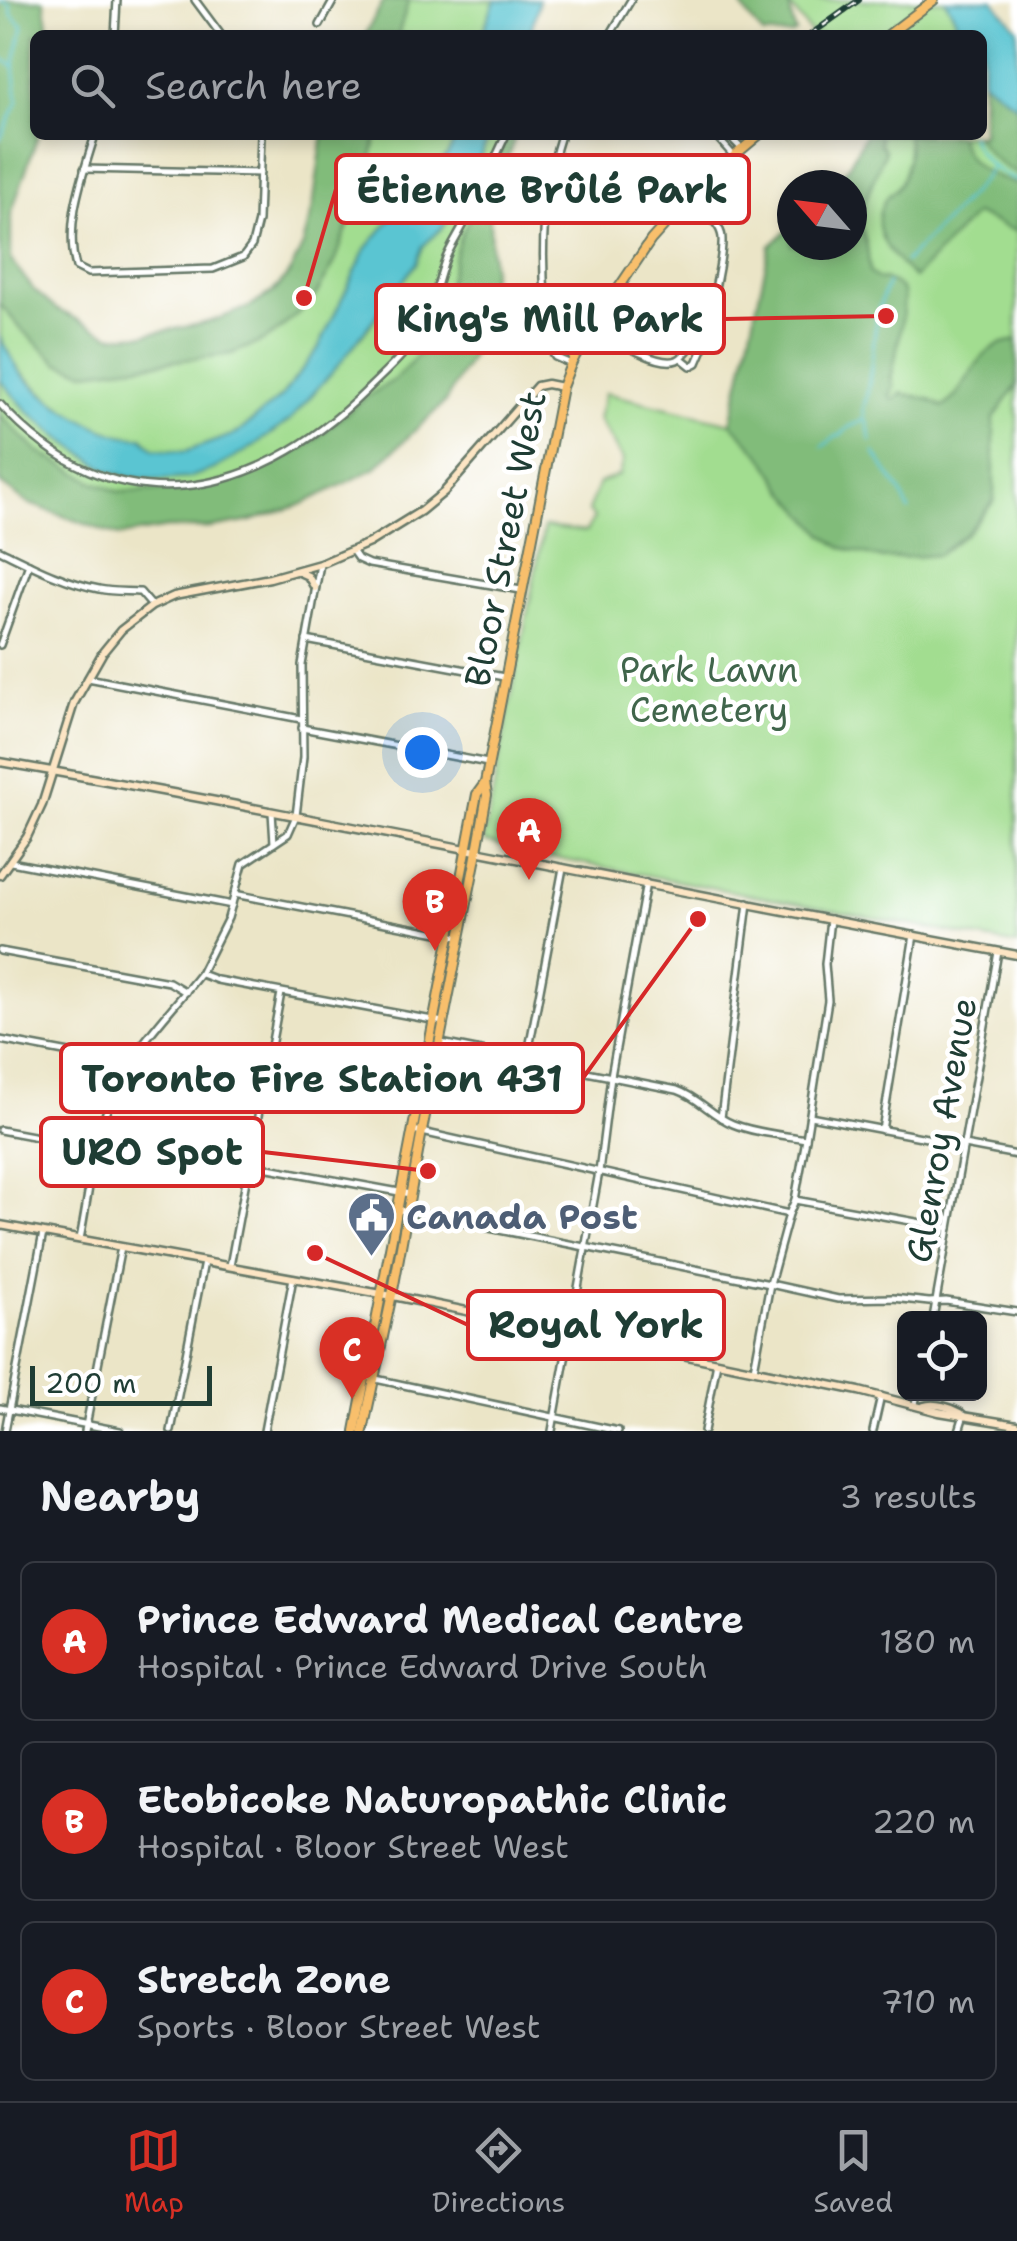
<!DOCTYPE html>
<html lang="en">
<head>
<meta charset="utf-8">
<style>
  body { margin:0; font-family:"Shantell Sans",sans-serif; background:#20242c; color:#f1f3f6 }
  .controls { position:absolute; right:30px; bottom:30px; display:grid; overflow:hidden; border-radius:15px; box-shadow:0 5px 15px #0003 }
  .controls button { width:90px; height:90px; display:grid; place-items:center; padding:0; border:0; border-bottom:2px solid #363941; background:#171b24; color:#f1f3f6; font:50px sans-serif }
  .compass { position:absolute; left:777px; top:170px; width:90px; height:90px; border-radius:50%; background:#171b24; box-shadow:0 5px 15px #0003; rotate:298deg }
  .scale { position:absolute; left:30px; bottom:25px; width:182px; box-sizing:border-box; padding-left:10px; border:5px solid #1f3d34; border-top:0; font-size:28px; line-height:35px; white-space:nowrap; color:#1f3d34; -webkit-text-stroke:8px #fff; paint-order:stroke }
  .you { position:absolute; left:422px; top:752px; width:35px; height:35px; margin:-25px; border:8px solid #fff; border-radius:50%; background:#1a73e8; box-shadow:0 0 0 15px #1a73e833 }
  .badge { display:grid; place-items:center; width:65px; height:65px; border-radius:50%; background:#d93025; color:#fff; font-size:32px; font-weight:700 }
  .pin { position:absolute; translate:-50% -82px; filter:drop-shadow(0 2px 5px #0008) }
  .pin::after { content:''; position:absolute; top:52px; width:35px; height:30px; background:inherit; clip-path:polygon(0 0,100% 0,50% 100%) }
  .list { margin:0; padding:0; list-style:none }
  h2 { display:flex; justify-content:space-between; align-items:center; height:130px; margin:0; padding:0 40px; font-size:42px }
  h2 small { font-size:32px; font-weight:400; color:#9ea1a6 }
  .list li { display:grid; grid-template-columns:65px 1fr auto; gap:30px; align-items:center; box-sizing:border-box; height:160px; margin:0 20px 20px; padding:0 20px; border:2px solid #363941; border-radius:15px }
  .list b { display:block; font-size:38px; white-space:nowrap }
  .list p { margin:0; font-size:32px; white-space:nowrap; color:#9ea1a6 }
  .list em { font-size:32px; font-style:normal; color:#9ea1a6 }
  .icon { flex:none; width:55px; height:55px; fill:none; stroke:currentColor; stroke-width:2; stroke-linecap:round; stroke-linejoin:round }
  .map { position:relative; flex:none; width:1017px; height:1431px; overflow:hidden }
  .search { position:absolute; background:#171b24; box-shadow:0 5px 15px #0003; left:30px; right:30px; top:30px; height:110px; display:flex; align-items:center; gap:25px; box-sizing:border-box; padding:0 35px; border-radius:15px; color:#9ea1a6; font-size:38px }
  .sheet { height:670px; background:#171b24 }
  nav { display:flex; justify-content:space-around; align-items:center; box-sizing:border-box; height:140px; border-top:2px solid #363941; background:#171b24; font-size:28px; color:#9ea1a6 }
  nav a { display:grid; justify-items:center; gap:5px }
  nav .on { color:#d93025 }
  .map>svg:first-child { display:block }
  .green { fill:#a2dd90; stroke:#608d62; stroke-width:2.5 }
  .forest { fill:#81bc7a; stroke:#507c57; stroke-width:2.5 }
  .water { fill:#5ac5d2; stroke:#3c8183; stroke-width:2.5 }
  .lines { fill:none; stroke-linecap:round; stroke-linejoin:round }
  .stream { stroke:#5ac5d2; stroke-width:2.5 }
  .street-casing { stroke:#667867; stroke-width:10 }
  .secondary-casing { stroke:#667867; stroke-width:11 }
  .primary-casing { stroke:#667867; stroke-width:12 }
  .street { stroke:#fff; stroke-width:5 }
  .secondary { stroke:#fce5c4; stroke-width:6 }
  .primary { stroke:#f8bf6c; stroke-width:8 }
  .rail-casing { stroke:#1f3d34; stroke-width:6 }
  .rail { stroke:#fff; stroke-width:2.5; stroke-dasharray:8; stroke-linecap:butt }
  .labels { text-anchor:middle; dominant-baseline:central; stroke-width:9; stroke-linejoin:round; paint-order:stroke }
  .street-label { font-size:35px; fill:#1f3d34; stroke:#fff }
  .park-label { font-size:35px; fill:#40654b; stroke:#fff }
  .service-label { font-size:35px; font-weight:bold; fill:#4e5e75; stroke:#fff; text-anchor:start }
  .leader { fill:none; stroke:#d62828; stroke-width:4 }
  .callout-dot { fill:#d62828; stroke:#fff; stroke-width:4 }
  .callout { fill:#fff; stroke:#d62828; stroke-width:4 }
  .callout-label { font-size:38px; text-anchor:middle; font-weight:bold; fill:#1f3d34 }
</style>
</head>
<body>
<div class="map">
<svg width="1017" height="1431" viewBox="0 0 1017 1431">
  <rect width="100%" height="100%" fill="#fff"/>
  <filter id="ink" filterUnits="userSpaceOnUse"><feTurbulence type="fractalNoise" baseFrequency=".01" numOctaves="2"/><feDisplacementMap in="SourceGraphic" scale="20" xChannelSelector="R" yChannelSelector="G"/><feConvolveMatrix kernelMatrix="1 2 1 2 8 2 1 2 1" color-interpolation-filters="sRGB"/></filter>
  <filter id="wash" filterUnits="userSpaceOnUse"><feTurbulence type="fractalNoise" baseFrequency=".0048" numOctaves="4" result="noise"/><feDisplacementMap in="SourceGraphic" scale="40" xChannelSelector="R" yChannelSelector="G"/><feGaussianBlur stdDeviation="2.25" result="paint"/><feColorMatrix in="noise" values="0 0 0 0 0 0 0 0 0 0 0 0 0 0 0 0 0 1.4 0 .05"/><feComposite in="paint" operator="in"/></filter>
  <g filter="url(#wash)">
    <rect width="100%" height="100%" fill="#ebe5c7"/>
    <!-- green -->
    <g class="green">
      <polygon points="384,0 495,0 482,35 365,35"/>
      <polygon points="786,0 945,0 954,15 960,35 812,35"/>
      <polygon points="982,80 1017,106 1017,945 544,856 486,842 484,839 544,527 586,532 594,518 588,511 599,483 619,475 623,460 598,419 605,393 731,423 770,246 792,226 792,245 852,245 852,185 833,185 848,167 865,135 982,135"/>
      <path d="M323,135H458L447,156L410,192L398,210L366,249L318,349L282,396L238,433L185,452L154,449L142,437C100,442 9,379 0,336C0,327 0,314 0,304L23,331L56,309C70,316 98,333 112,336C128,339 149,334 165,331C218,322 275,309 299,255C316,219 317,174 323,135Z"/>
      <polygon points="490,135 516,135 489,207 492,269 482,336 445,402 374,469 300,505 251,521 210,528 167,528 119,536 27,503 0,483 0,380 28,411 59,437 107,470 128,477 159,480 234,457 246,451 289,421 362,336 416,264 423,246 442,228 464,191 466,176 477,163"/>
    </g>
    <!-- forest -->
    <g class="forest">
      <polygon points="0,0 44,0 50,35 35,35 35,135 38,135 11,214 11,260 34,290 56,309 112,336 147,334 207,323 252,306 274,292 288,276 303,245 313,207 323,135 377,135 370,165 335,262 313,300 277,332 263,341 231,354 86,372 58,363 23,331 0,304"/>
      <polygon points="384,0 409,0 398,35 365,35"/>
      <path d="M741,0H787C792,11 791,23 796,32L791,35H763L743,9Z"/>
      <path d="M982,80L1017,106V174C997,164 987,154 975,135H982Z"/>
      <polygon points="509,135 516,135 489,207 492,269 482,336 445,402 374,469 300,505 251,521 210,528 167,528 119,536 27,503 0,483 0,415 37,451 96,483 120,492 187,489 219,483 238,479 284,458 312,442 366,397 394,380 412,362 436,330 459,240"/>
      <path d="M865,135H880V144L885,151L864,204L861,225L867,246L870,273L880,280L884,279C891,283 901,285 903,294C906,311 895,360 891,379L894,386L890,395L892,399H895L901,393L928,399L943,407C966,392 973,355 1000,344C1006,342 1012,341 1017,340V385L994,418V501L967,533L938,555L883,559L840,547L824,535L786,492L764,458L731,423L770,246L792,226V245H852V185H833L848,167Z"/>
      <path d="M907,135H958C970,172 984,170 1017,185V232L975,214L914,278C894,259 867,232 884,201C887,196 892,193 896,189C907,175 910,152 907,135Z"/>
    </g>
    <!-- water -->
    <g class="water">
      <polygon points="495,0 539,0 530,35 482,35"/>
      <polygon points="945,0 993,0 1017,28 1017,106 982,80 982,35 960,35 954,15"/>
      <path d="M458,135H490L477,163L466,176L464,191L457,208L442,228L423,246L416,264L340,363L289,421L246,451L214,469L188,478L159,480L128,477L107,470L59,437L28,411L0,380V338C7,349 13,362 20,372C40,398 109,441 142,437L154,449L185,452L238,433L282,396L318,349L366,249L398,210L410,192L447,156Z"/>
    </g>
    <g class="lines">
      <!-- stream -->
      <g class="stream">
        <polyline points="0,0 10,5 12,15 23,26 14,66 18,101 0,139"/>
        <polyline points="0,57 14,66"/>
        <path d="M970,135C979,160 994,170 1017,181"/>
        <path d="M905,262C934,230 967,202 991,168"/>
        <path d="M871,441L867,422L863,420L865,414L863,410C876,369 869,322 888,283"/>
        <polyline points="822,447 837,436 840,436 849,427 862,421"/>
        <polyline points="874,452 900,491 909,510"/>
      </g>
    </g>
  </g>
  <g filter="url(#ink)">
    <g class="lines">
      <defs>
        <g id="street">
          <polyline points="195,0 221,35"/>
          <polyline points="320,25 334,0"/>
          <polyline points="115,35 117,0"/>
          <polyline points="610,35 631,0"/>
          <path d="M95,135C83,175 64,225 76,267L88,273L213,269L243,257L252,245L258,221L261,135"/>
          <path d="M561,135C538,206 540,280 552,352L555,357L571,364"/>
          <polyline points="715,135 733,155"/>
          <polyline points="728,135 742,149"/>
          <polyline points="84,169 260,173"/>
          <path d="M592,326C610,336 657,368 677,360C685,357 702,332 705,324C711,311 726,245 721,233C717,220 700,209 690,199"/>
          <polyline points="681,358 691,366 697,363 703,349 703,333"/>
          <path d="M0,404C112,530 254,501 365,392C383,374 403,357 417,336C433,311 436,285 446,258C451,246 458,236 464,224C478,195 492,165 506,135"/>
          <path d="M0,550C31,565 65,583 99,589C112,592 127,591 140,592L152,606"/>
          <polyline points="353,552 358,559 369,564 521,590"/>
          <polyline points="306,640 504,677"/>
          <polyline points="0,645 29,564"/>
          <polyline points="88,678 301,719"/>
          <polyline points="302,728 488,763"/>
          <polyline points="272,812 274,843"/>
          <polyline points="11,862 232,905"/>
          <polyline points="234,894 459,937"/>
          <polyline points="0,951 169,982 186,992"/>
          <polyline points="201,974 217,980 443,1022"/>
          <polyline points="0,1040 107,1060 126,1069"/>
          <path d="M441,1043L677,1090C698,1097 712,1116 733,1124C755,1133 783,1135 806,1139"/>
          <polyline points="139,1050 151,1058 426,1108"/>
          <polyline points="527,1059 563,868"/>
          <polyline points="810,1116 1017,1155"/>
          <polyline points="721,1118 748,903"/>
          <polyline points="0,1130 97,1148"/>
          <polyline points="413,1130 789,1214"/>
          <polyline points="882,1130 914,935"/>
          <polyline points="100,1137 410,1194"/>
          <polyline points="795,1200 949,1228"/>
          <polyline points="399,1210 770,1284 838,1299 893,1298 929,1302 946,1301 1017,1312"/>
          <path d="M80,1239C90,1189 94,1134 116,1087C136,1045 172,1010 200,974L228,918L243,864L288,834L296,816L303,757L302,665L320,564"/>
          <polyline points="230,1266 281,993"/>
          <polyline points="933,1318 998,952"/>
          <polyline points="754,1369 770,1284 789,1214 795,1200 806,1139 828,1000 825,964 830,919"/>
          <polyline points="371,1378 618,1431"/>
          <polyline points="915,1404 917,1394"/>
          <polyline points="0,1408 120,1431"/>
          <polyline points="5,1431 43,1233"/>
          <polyline points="85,1431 121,1247"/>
          <polyline points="171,1431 204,1262"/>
          <polyline points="264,1431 293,1278"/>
          <polyline points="552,1431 599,1172 611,1076 646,883"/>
          <polyline points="704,1431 717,1362"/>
          <polyline points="873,1431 881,1396"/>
          <polyline points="959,1431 964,1415"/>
        </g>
        <g id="secondary">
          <polyline points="297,571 308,576 315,588"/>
          <path d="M0,762C340,821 677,893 1017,955"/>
          <polyline points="0,875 27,837 42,805 74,703 103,652 121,630 152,606 174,596 270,578 320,564 369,543 421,511 444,492 537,386 547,384 562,387"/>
          <polyline points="0,1225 398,1297 859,1391 939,1412 1017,1425"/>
          <path d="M924,1406C935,1402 952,1408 961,1413"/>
        </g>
        <g id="primary">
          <polyline points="888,35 934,0"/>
          <polyline points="355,1431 477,794 485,783"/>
          <polyline points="363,1431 394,1285 422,1131 475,862 487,795 485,783 562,387 571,364 585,338 651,240 704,181 759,135"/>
        </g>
      </defs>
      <!-- street casing -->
      <use href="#street" class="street-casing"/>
      <!-- secondary casing -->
      <use href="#secondary" class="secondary-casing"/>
      <!-- primary casing -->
      <use href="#primary" class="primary-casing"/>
      <!-- street -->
      <use href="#street" class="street"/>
      <!-- secondary -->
      <use href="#secondary" class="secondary"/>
      <!-- primary -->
      <use href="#primary" class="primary"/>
      <defs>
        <polyline id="rail" points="810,35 859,0"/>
      </defs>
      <!-- rail casing -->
      <use href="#rail" class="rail-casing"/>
      <!-- rail -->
      <use href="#rail" class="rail"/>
    </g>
  </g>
  <!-- icons -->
  <defs>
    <symbol id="civic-pin" viewBox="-11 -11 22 30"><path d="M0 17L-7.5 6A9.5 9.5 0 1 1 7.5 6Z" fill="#5c6f8a" stroke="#fff"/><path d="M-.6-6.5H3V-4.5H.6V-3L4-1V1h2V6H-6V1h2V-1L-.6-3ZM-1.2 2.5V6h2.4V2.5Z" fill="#fff"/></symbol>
  </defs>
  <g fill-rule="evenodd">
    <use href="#civic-pin" x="344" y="1188" width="55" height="75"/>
  </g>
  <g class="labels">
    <!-- street labels -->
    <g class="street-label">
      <text transform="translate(505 539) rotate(-79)">Bloor Street West</text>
      <text transform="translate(941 1130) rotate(-80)">Glenroy Avenue</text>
    </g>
    <!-- park labels -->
    <g class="park-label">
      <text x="709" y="669">Park Lawn<tspan x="709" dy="40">Cemetery</tspan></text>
    </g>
    <!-- service labels -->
    <g class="service-label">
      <text x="406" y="1216">Canada Post</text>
    </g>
  </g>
  <!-- callouts -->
  <path class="leader" d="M304 298L336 189M886 316L724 319M698 919L583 1078M428 1171L263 1152M315 1253L468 1325"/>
  <g class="callout-dot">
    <circle cx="304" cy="298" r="10"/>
    <circle cx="886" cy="316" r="10"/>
    <circle cx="698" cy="919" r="10"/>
    <circle cx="428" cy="1171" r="10"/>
    <circle cx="315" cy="1253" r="10"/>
  </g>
  <g class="callout">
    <rect x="336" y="155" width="413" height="68" rx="10"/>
    <rect x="376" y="285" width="348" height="68" rx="10"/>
    <rect x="61" y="1044" width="522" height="68" rx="10"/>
    <rect x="41" y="1118" width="222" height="68" rx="10"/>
    <rect x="468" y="1291" width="256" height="68" rx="10"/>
  </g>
  <g class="callout-label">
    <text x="542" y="203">Étienne Brûlé Park</text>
    <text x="550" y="332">King's Mill Park</text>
    <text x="322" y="1092">Toronto Fire Station 431</text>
    <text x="152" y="1165">URO Spot</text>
    <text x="596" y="1338">Royal York</text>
  </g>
</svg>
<div class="controls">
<button><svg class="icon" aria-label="locate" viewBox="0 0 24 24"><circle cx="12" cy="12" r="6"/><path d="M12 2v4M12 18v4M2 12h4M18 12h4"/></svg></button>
</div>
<svg class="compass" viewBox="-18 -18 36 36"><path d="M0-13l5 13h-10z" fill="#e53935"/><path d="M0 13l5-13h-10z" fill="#9ea1a6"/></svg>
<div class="scale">200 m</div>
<div class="you"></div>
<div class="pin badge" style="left:529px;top:880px">A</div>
<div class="pin badge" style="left:435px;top:951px">B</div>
<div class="pin badge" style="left:352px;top:1399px">C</div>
<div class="search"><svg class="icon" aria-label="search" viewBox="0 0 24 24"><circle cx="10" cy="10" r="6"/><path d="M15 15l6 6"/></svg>Search here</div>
</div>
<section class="sheet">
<h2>Nearby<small>3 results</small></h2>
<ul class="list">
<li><span class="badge">A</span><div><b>Prince Edward Medical Centre</b><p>Hospital · Prince Edward Drive South</p></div><em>180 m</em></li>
<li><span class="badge">B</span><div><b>Etobicoke Naturopathic Clinic</b><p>Hospital · Bloor Street West</p></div><em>220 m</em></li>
<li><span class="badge">C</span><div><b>Stretch Zone</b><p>Sports · Bloor Street West</p></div><em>710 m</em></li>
</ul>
</section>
<nav>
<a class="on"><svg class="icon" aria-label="map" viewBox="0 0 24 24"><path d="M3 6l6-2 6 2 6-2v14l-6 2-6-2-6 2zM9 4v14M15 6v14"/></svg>Map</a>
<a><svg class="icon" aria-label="directions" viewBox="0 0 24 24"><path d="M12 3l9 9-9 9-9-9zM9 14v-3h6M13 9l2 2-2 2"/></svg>Directions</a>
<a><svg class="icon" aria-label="saved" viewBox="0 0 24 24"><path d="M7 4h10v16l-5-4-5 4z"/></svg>Saved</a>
</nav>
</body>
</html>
